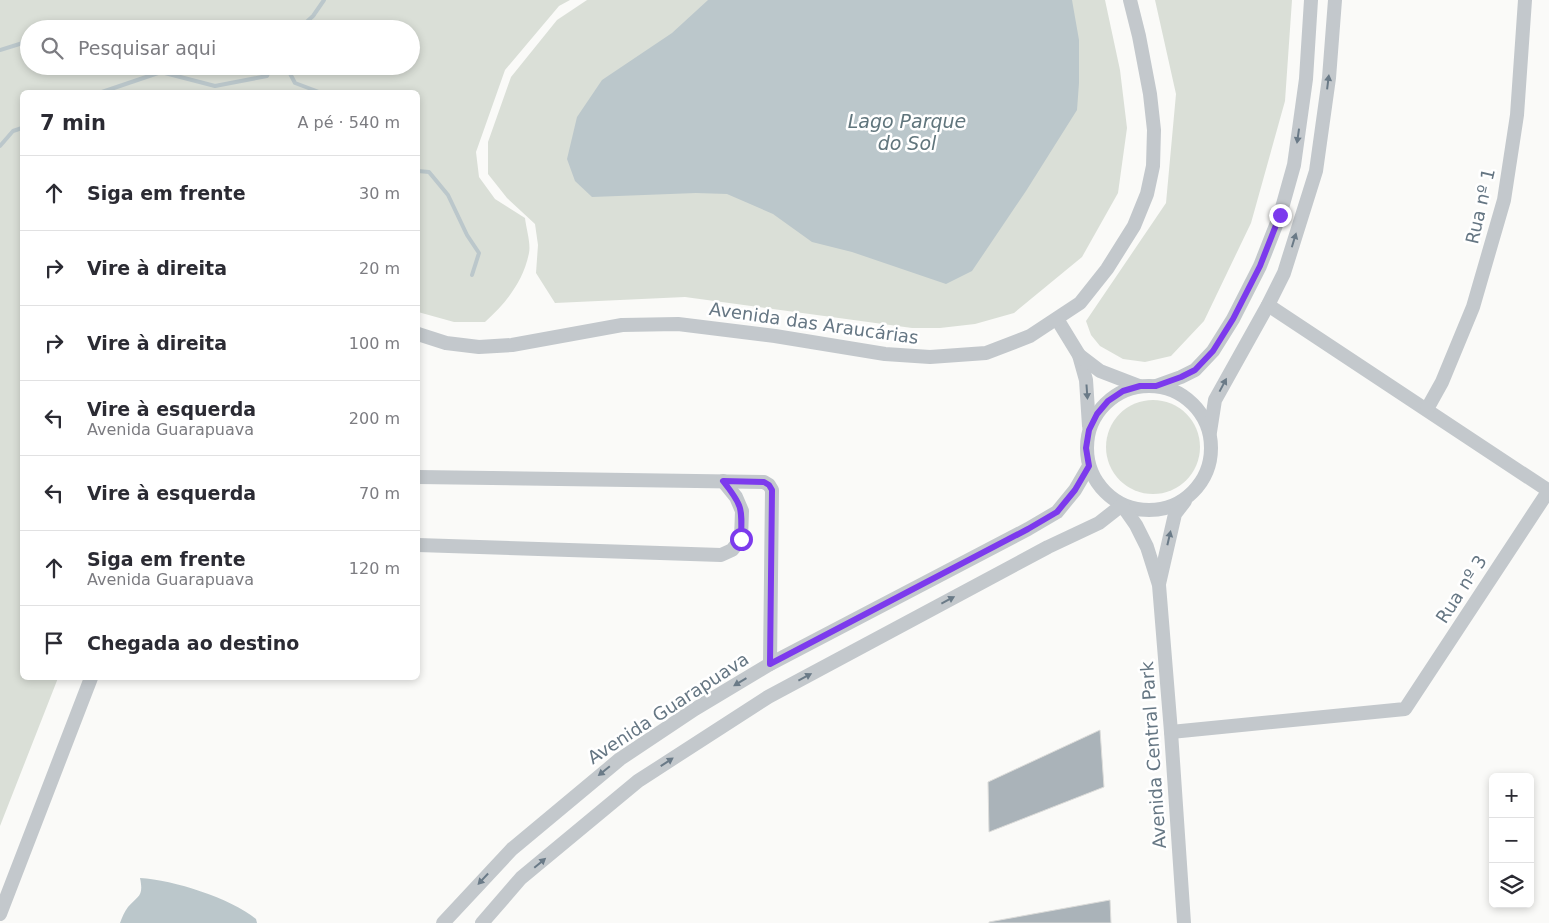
<!DOCTYPE html>
<html lang="pt">
<head>
<meta charset="utf-8">
<style>
  body { margin:0; font-family:"DejaVu Sans",sans-serif; background:#f7f7f7; color:#2b2b33 }
  .controls { position:absolute; right:15px; bottom:15px; display:grid; overflow:hidden; border-radius:8px; box-shadow:0 2px 8px #0003 }
  .controls button { width:45px; height:45px; display:grid; place-items:center; padding:0; border:0; border-bottom:1px solid #e1e1e2; background:#fff; color:#2b2b33; font:25px sans-serif }
  .stop { position:absolute; width:15px; height:15px; margin:-11px; border:4px solid #7c3aed; border-radius:50%; background:#fff }
  .stop.end { background:#7c3aed; border-color:#fff; box-shadow:0 1px 5px #0008 }
  .list { margin:0; padding:0; list-style:none }
  h2 { display:flex; justify-content:space-between; align-items:center; height:65px; margin:0; padding:0 20px; font-size:21px }
  h2 small { font-size:16px; font-weight:400; color:#7c7c81 }
  .list li { display:grid; grid-template-columns:32px 1fr auto; gap:15px; align-items:center; box-sizing:border-box; height:75px; padding:0 20px; border-top:1px solid #e1e1e2 }
  .list b { display:block; font-size:19px; white-space:nowrap }
  .list p { margin:0; font-size:16px; white-space:nowrap; color:#7c7c81 }
  .list em { font-size:16px; font-style:normal; color:#7c7c81 }
  .icon { flex:none; width:28px; height:28px; fill:none; stroke:currentColor; stroke-width:2; stroke-linecap:round; stroke-linejoin:round }
  .map { position:relative; flex:none; width:1549px; height:923px; overflow:hidden }
  .search { position:absolute; background:#fff; box-shadow:0 2px 8px #0003; left:20px; top:20px; width:400px; height:55px; display:flex; align-items:center; gap:12px; box-sizing:border-box; padding:0 18px; border-radius:28px; color:#7c7c81; font-size:19px }
  .panel { position:absolute; background:#fff; box-shadow:0 2px 8px #0003; left:20px; top:90px; width:400px; height:590px; border-radius:8px }
  .map>svg:first-child { display:block }
  .green { fill:#dadfd7; fill-rule:evenodd }
  .water { fill:#bbc7cb }
  .lines { fill:none; stroke-linecap:round; stroke-linejoin:round }
  .stream { stroke:#bbc7cb; stroke-width:4 }
  .building { fill:#aab3b9; stroke:#dcdcda }
  .minor { stroke:#c3c8cc; stroke-width:14 }
  .oneway { fill:#6a7a87 }
  .route { stroke:#7c3aed; stroke-width:6 }
  .labels { text-anchor:middle; dominant-baseline:central; stroke-width:5; stroke-linejoin:round; paint-order:stroke }
  .street-label { font-size:18px; fill:#657683; stroke:#fff }
  .water-label { font-size:19px; font-style:italic; fill:#60757c; stroke:#fff }
</style>
</head>
<body>
<div class="map">
<svg width="1549" height="923" viewBox="0 0 1549 923">
  <rect width="100%" height="100%" fill="#fafaf8"/>
  <!-- green -->
  <g class="green">
    <path d="M0,0H570L559,6L505,70L476,152L479,177L495,199L525,218C526,228 531,243 529,253C523,282 506,303 485,322H454L418,312V92H22V678H58L0,826ZM29,29H411V66H29Z"/>
    <polygon points="587,0 1105,0 1120,70 1127,128 1118,193 1082,257 1014,313 975,324 940,328 912,328 685,297 555,303 536,273 538,245 535,224 507,198 488,174 488,142 511,77 557,20"/>
    <polygon points="1155,0 1292,0 1285,101 1251,223 1204,321 1171,356 1145,362 1123,359 1100,346 1091,335 1086,321 1166,203 1176,94"/>
    <circle cx="1153" cy="447" r="47"/>
  </g>
  <!-- water -->
  <g class="water">
    <polygon points="708,0 1072,0 1079,40 1079,83 1077,110 1026,191 972,271 946,284 852,252 812,242 773,214 727,194 696,193 592,197 575,181 567,159 577,117 602,80 672,33"/>
    <path d="M140,878C174,880 230,898 256,919L257,923H120C122,918 124,912 128,907C138,895 144,897 140,878Z"/>
  </g>
  <g class="lines">
    <!-- stream -->
    <g class="stream">
      <polyline points="299,29 313,16 324,0"/>
      <polyline points="0,50 29,41"/>
      <polyline points="152,66 161,72"/>
      <polyline points="286,66 295,83 319,92"/>
      <polyline points="102,92 161,72 215,86 267,76 271,66"/>
      <polyline points="0,146 13,131 22,128"/>
      <polyline points="418,171 429,172 448,195 467,235 479,253 472,275"/>
    </g>
  </g>
  <!-- building -->
  <g class="building">
    <polygon points="1100,730 1104,787 989,832 988,782"/>
    <polygon points="1110,900 1111,923 989,923 989,922"/>
  </g>
  <g class="lines">
    <!-- minor -->
    <g class="minor">
      <polyline points="1268,305 1549,491"/>
      <polyline points="1057,319 1079,355 1086,380 1089,426"/>
      <polyline points="418,334 446,343 479,347 512,345 622,325 678,324 775,336 885,354 930,357 986,353 1030,336 1080,303 1107,269 1134,226 1147,194 1153,166 1154,130 1150,94 1139,36 1130,0"/>
      <polyline points="1079,355 1100,371 1139,386"/>
      <circle cx="1149" cy="448" r="62"/>
      <polyline points="1156,386 1181,377 1195,370 1213,351 1233,319 1260,266 1280,215 1294,165 1306,79 1311,0"/>
      <polyline points="1427,409 1442,382 1473,307 1504,200 1517,115 1525,0"/>
      <polyline points="1210,432 1215,400 1268,305 1284,273 1316,171 1329,78 1335,0"/>
      <polyline points="418,477 764,482 769,485 772,490 770,664"/>
      <polyline points="418,545 721,555 732,550 741,539 742,511 736,497 723,481"/>
      <polyline points="1159,584 1175,514 1185,501"/>
      <polyline points="1171,732 1405,709 1549,490"/>
      <polyline points="0,914 91,678"/>
      <polyline points="443,923 512,849 620,759 695,709 770,664 1028,529 1057,512 1075,490 1089,466"/>
      <polyline points="482,923 521,878 638,781 768,697 1048,547 1099,523 1122,505 1136,525 1147,547 1159,585 1171,732 1184,923"/>
    </g>
  </g>
  <!-- one-way arrows -->
  <defs><path id="oneway-solid" d="M-6-.8H1V-3.2L6.5 0L1 3.2V.8H-6Z" transform="scale(1.25)"/></defs>
  <g class="oneway">
    <use href="#oneway-solid" transform="translate(1328 82) rotate(-83)"/>
    <use href="#oneway-solid" transform="translate(1298 136) rotate(98)"/>
    <use href="#oneway-solid" transform="translate(1294 240) rotate(-73)"/>
    <use href="#oneway-solid" transform="translate(1223 385) rotate(-62)"/>
    <use href="#oneway-solid" transform="translate(1087 392) rotate(86)"/>
    <use href="#oneway-solid" transform="translate(1169 538) rotate(-77)"/>
    <use href="#oneway-solid" transform="translate(948 600) rotate(-28)"/>
    <use href="#oneway-solid" transform="translate(805 677) rotate(-28)"/>
    <use href="#oneway-solid" transform="translate(740 682) rotate(149)"/>
    <use href="#oneway-solid" transform="translate(667 762) rotate(-33)"/>
    <use href="#oneway-solid" transform="translate(604 771) rotate(141)"/>
    <use href="#oneway-solid" transform="translate(540 863) rotate(-40)"/>
    <use href="#oneway-solid" transform="translate(483 879) rotate(133)"/>
  </g>
  <g class="lines">
    <!-- route -->
    <path class="route" d="M741,539C742,508 743,506 723,481L764,482L769,485L772,490L770,664L1028,529L1057,512L1075,490L1089,466L1086,448L1089,430L1097,414L1108,401L1123,391L1140,386H1156L1181,377L1195,370L1213,351L1233,319L1260,266L1280,215"/>
  </g>
  <g class="labels">
    <!-- street labels -->
    <g class="street-label">
      <text transform="translate(1480 206) rotate(-77)">Rua nº 1</text>
      <text transform="translate(814 323) rotate(8)">Avenida das Araucárias</text>
      <text transform="translate(1461 589) rotate(-57)">Rua nº 3</text>
      <text transform="translate(668 708) rotate(-33)">Avenida Guarapuava</text>
      <text transform="translate(1153 755) rotate(-94)">Avenida Central Park</text>
    </g>
    <!-- water labels -->
    <g class="water-label">
      <text x="907" y="121">Lago Parque<tspan x="907" dy="22">do Sol</tspan></text>
    </g>
  </g>
</svg>
<div class="controls">
<button>+</button>
<button>−</button>
<button><svg class="icon" aria-label="layers" viewBox="0 0 24 24"><path d="M12 4l9 5-9 5-9-5zM3 14l9 5 9-5"/></svg></button>
</div>
<div class="stop" style="left:741px;top:539px"></div>
<div class="stop end" style="left:1280px;top:215px"></div>
<div class="search"><svg class="icon" aria-label="search" viewBox="0 0 24 24"><circle cx="10" cy="10" r="6"/><path d="M15 15l6 6"/></svg>Pesquisar aqui</div>
<section class="panel">
<h2>7 min<small>A pé · 540 m</small></h2>
<ul class="list">
<li><svg class="icon" aria-label="ahead" viewBox="0 0 24 24"><path d="M12 20V5M6 11l6-6 6 6"/></svg><div><b>Siga em frente</b></div><em>30 m</em></li>
<li><svg class="icon" aria-label="right" viewBox="0 0 24 24"><path d="M7 20v-9h11M14 6l5 5-5 5"/></svg><div><b>Vire à direita</b></div><em>20 m</em></li>
<li><svg class="icon" aria-label="right" viewBox="0 0 24 24"><path d="M7 20v-9h11M14 6l5 5-5 5"/></svg><div><b>Vire à direita</b></div><em>100 m</em></li>
<li><svg class="icon" aria-label="left" viewBox="0 0 24 24"><path d="M17 20v-9H6M10 6l-5 5 5 5"/></svg><div><b>Vire à esquerda</b><p>Avenida Guarapuava</p></div><em>200 m</em></li>
<li><svg class="icon" aria-label="left" viewBox="0 0 24 24"><path d="M17 20v-9H6M10 6l-5 5 5 5"/></svg><div><b>Vire à esquerda</b></div><em>70 m</em></li>
<li><svg class="icon" aria-label="ahead" viewBox="0 0 24 24"><path d="M12 20V5M6 11l6-6 6 6"/></svg><div><b>Siga em frente</b><p>Avenida Guarapuava</p></div><em>120 m</em></li>
<li><svg class="icon" aria-label="arrive" viewBox="0 0 24 24"><path d="M6 21V4h12l-3 4 3 4H6"/></svg><div><b>Chegada ao destino</b></div></li>
</ul>
</section>
</div>
</body>
</html>
